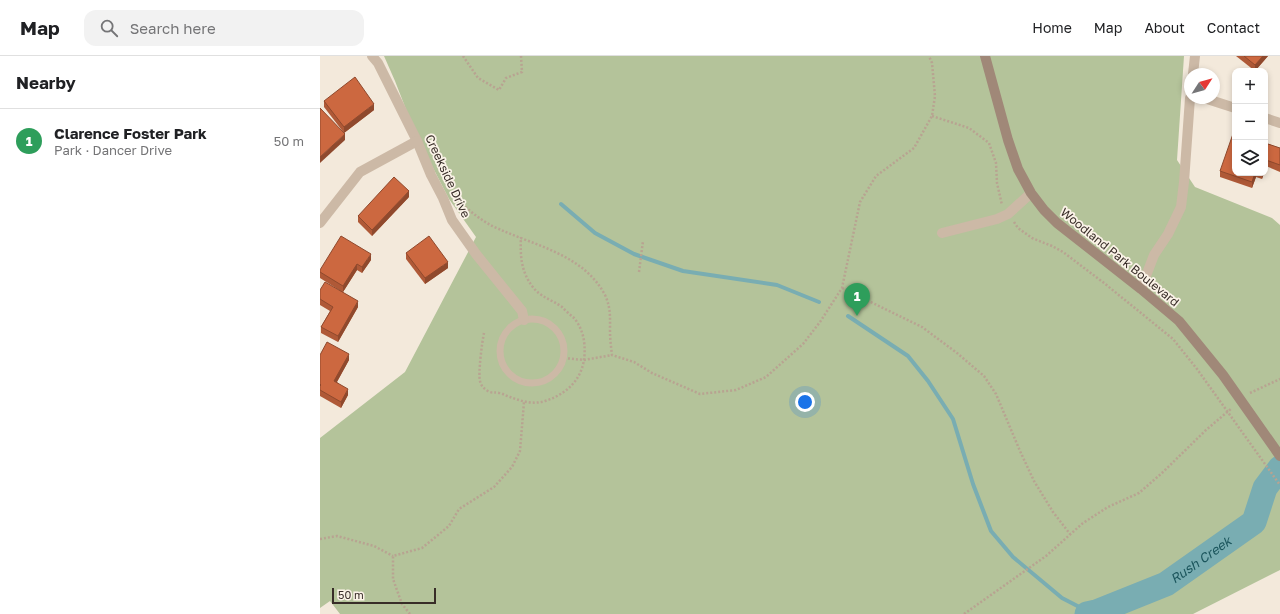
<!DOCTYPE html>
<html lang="en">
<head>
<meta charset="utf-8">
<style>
  body { margin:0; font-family:"Golos Text",sans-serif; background:#f2f2f2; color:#202124 }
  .controls { position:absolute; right:12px; top:12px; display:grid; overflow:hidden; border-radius:8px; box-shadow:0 2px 6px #0003 }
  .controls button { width:36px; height:36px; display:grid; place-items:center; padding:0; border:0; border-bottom:1px solid #e0e0e0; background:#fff; color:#202124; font:20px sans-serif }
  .compass { position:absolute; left:864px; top:12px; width:36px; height:36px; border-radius:50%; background:#fff; box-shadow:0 2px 6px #0003; rotate:54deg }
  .scale { position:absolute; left:12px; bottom:10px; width:104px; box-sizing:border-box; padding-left:4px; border:2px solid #382d28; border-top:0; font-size:11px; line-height:14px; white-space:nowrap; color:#382d28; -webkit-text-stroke:3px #fbf3e8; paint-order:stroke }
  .you { position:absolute; left:485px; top:346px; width:14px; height:14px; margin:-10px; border:3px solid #fff; border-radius:50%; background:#1a73e8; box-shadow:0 0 0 6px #1a73e833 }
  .badge { display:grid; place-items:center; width:26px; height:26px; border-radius:50%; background:#ea580c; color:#fff; font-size:13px; font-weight:700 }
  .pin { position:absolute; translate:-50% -33px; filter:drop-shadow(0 1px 2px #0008) }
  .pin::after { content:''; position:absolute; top:21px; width:14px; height:12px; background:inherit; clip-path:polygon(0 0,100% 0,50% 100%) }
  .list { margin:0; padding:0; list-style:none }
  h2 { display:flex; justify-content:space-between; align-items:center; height:52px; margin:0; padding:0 16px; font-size:17px }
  h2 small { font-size:13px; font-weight:400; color:#757577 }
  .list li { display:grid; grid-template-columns:26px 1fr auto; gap:12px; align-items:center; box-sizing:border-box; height:64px; padding:0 16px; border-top:1px solid #e0e0e0 }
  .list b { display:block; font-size:15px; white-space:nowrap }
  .list p { margin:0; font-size:13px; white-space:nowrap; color:#757577 }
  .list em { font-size:13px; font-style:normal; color:#757577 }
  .icon { flex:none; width:22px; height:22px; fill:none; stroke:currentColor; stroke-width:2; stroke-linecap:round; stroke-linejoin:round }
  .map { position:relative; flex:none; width:960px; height:558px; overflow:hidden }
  header { display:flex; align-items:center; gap:24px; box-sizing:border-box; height:56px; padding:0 20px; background:#fff; border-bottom:1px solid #e0e0e0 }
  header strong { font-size:19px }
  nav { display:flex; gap:22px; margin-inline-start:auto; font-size:14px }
  .search { width:280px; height:36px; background:#f2f2f2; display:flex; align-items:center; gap:10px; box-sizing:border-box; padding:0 14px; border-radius:12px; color:#757577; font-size:15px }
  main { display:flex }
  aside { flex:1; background:#fff }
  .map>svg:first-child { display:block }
  .green { fill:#b4c39a }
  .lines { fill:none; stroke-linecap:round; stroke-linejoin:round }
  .stream { stroke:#79adb2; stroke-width:4 }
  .river { stroke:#79adb2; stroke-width:25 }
  .path { stroke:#b8a391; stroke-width:2.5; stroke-dasharray:2 2; stroke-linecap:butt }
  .lane { stroke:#ccb9a6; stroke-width:7 }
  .street { stroke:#ccb9a6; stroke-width:10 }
  .secondary { stroke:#a08878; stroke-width:10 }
  .wall { fill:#af5937 }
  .shaded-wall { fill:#8f492d }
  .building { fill:#cc6840; stroke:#8f492d }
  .labels { text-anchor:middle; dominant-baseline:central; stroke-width:3.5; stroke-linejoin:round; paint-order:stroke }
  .street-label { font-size:12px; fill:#382d28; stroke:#fbf3e8 }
  .water-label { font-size:13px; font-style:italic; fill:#1b555c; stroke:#fbf3e8 }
</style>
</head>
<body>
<header>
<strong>Map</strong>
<div class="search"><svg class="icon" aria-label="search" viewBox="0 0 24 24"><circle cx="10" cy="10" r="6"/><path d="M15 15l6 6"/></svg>Search here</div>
<nav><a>Home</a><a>Map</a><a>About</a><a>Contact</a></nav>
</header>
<main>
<aside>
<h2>Nearby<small></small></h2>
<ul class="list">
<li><span class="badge" style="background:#2e9e5b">1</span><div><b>Clarence Foster Park</b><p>Park · Dancer Drive</p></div><em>50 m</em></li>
</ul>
</aside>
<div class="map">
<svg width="960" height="558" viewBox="0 0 960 558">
  <rect width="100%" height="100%" fill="#f3e9db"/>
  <!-- green -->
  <polygon class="green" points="64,0 864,0 857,104 875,131 952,162 960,169 960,514 873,558 20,558 10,545 0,552 0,382 85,316 156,181 129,143 96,79 75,25"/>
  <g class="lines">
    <!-- stream -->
    <g class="stream">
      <polyline points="241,148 275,177 314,198 363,215 457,229 499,246"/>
      <polyline points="528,260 588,300 608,325 633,363 653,428 671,475 693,501 742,542 771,557"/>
    </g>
    <!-- river -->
    <path class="river" id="s1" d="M767,558L776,556L846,528L934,466L945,432L960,412"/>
    <!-- path -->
    <g class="path">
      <polyline points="143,0 158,22 179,34 186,22 202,16 201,0"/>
      <polyline points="612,60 649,72 669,87 676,107 677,127 682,149"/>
      <path d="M136,143C150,155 162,166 179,173C216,190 264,199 285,239C291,252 290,262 290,275C290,283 291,291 292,299L314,306L332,317L380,338L416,334L446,321L483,288L500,266L522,232L540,146L556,120L594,92L612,60L615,40L612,7L609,0"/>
      <polyline points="694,166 698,172 712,182 732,190 743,196 784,227 853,283 877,313 960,429"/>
      <polyline points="319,216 323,185"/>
      <polyline points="522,232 602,271 637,297 664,320 676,338 700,395 714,425 733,456 750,478"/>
      <path d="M164,277C162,286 158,318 160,325C161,330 165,334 170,336C173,337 175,336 179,337C182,337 186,340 190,341C201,345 213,349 225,345C253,336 268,316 264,285C263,277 259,267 253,261C249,258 245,254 242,251C231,243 221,242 212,230C201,215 200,199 201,181"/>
      <polyline points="244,302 264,304 292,299"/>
      <polyline points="930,337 960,323"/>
      <polyline points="0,483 17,480 54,490 73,500"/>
      <polyline points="90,558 82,548 73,523 73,500 102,492 129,470 139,453 174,431 192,411 200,395 204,346"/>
      <polyline points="644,558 726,500 763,467 788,451 819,437 842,417 886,374 912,352"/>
    </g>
    <!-- lane -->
    <circle class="lane" cx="212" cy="295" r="32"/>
    <!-- street -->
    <g class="street">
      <polyline points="52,0 58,7 97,85 111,119 123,142 132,164 156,198 202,255 204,264"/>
      <polyline points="873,18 875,0"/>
      <polyline points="884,42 915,52"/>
      <polyline points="945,62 960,67"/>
      <polyline points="0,167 40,116 97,85"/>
      <polyline points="622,177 677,163 688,158 711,137"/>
      <polyline points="821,233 834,199 848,178 861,151 864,126 870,42"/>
    </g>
    <!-- secondary -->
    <polyline class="secondary" points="665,0 688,84 698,113 711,137 724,154 737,167 821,233 859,265 903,319 960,400"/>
  </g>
  <!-- wall -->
  <g class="wall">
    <polygon points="916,0 948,0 935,15"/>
    <polygon points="4,45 54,54 24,77 4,51"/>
    <polygon points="945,87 960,92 960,116 946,110"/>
    <polygon points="900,115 915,117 944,117 942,123 936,121 932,132 900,121"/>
    <polygon points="89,141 52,180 38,166 38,160"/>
    <polygon points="86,197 128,212 105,228 86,203"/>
    <polygon points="51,204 42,217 37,214 23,236 38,251 18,286 1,277 1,271 10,255 0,249 0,234 19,234 0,222 0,214"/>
    <polygon points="0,299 29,304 17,326 28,339 21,352 0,340"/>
  </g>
  <!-- shaded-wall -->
  <g class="shaded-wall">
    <polygon points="943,0 948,0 935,15 935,9"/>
    <polygon points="54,48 54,54 24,77 24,71"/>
    <polygon points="25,78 25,84 0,107 0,101"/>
    <polygon points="946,104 946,110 945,113 945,107"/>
    <polygon points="935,117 936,117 936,121 932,132 932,126"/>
    <polygon points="942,117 944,117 942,123"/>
    <polygon points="89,135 89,141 52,180 52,174"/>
    <polygon points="51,198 51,204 42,217 42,211"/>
    <polygon points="128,206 128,212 105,228 105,222"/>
    <polygon points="37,208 37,214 23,236 23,230"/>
    <polygon points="38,245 38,251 18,286 18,280"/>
    <polygon points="29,298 29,304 14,331 14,325"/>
    <polygon points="28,333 28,339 21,352 21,346"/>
  </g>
  <!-- building -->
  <g class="building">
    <polygon points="924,0 943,0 935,9"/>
    <polygon points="35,21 54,48 24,71 4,45"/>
    <polygon points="0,52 25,78 0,101"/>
    <polygon points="914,75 915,75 915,117 935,117 932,126 900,115"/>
    <polygon points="945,87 960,92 960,109 946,104 945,107"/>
    <polygon points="74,121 89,135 52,174 38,160"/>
    <polygon points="21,180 51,198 42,211 37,208 23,230 0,216 0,214"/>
    <polygon points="109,180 128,206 105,222 86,197"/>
    <polygon points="5,226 38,245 18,280 1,271 13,251 0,243 0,234"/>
    <polygon points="7,286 29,298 14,325 28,333 21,346 0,334 0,330 1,329 0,328 0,299"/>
  </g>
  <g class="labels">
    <!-- street labels -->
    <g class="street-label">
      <text transform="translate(128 120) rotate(65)">Creekside Drive</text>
      <text transform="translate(800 201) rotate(39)">Woodland Park Boulevard</text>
    </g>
    <!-- water labels -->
    <g class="water-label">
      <text stroke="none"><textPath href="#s1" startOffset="127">Rush Creek</textPath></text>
    </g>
  </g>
</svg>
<div class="controls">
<button>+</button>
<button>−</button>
<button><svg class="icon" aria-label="layers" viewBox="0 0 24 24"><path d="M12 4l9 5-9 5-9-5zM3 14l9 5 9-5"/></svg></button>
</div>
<svg class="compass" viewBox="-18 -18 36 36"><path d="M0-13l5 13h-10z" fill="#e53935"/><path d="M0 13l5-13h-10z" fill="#757577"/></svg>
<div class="scale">50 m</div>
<div class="you"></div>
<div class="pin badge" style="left:537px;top:260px;background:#2e9e5b">1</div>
</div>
</main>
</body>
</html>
